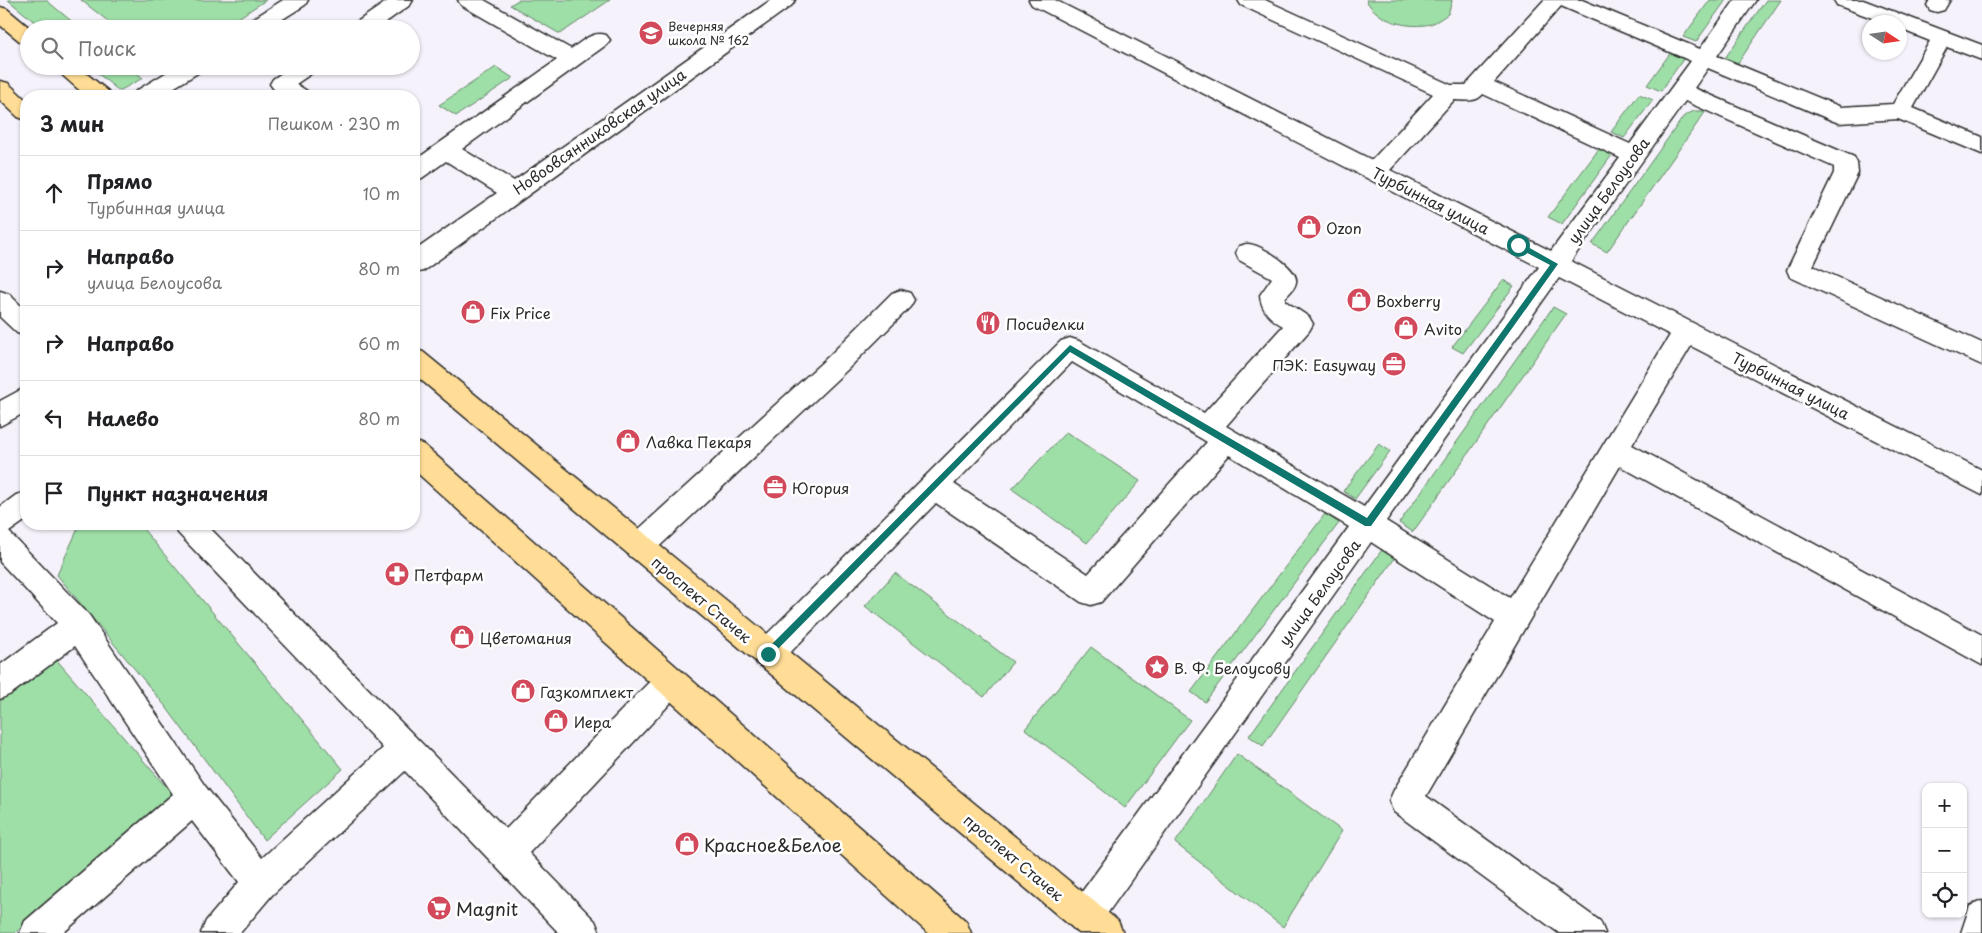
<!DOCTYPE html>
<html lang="ru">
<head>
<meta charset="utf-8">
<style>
  body { margin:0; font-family:"Playpen Sans",sans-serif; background:#f6f6f6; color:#202124 }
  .controls { position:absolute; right:15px; bottom:15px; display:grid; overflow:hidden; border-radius:10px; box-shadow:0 1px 4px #0004 }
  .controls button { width:45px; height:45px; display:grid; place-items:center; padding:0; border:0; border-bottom:1px solid #e0e0e0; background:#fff; color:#202124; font:25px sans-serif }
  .compass { position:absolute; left:1862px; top:15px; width:45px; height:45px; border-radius:50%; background:#fff; box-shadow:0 1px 4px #0004; rotate:102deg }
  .stop { position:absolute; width:15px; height:15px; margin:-11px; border:4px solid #0f766e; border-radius:50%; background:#fff }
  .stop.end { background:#0f766e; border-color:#fff; box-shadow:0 1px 5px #0008 }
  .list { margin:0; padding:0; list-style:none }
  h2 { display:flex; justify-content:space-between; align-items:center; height:65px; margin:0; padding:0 20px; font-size:21px }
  h2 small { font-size:16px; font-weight:400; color:#757577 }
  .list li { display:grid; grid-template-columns:32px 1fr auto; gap:15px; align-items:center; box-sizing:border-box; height:75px; padding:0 20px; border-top:1px solid #e0e0e0 }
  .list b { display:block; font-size:19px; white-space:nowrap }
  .list p { margin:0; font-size:16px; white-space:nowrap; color:#757577 }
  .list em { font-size:16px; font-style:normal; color:#757577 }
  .icon { flex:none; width:28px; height:28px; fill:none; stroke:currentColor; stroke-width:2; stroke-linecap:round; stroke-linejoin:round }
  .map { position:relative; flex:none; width:1982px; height:933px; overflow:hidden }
  .search { position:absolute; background:#fff; box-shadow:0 1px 4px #0004; left:20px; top:20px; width:400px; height:55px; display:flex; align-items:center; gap:12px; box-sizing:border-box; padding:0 18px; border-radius:28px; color:#757577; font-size:19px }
  .panel { position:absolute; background:#fff; box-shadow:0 1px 4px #0004; left:20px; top:90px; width:400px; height:440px; border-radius:20px }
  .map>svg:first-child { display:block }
  .green { fill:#9edea7; stroke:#648469 }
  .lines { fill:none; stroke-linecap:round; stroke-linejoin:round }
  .minor-casing { stroke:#2b2b2b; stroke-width:3 }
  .major-casing { stroke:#2b2b2b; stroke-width:3 }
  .minor { fill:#fff; fill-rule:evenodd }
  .major { fill:#ffdd96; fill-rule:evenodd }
  .route { fill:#0f766e }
  .labels { text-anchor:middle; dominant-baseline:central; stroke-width:5; stroke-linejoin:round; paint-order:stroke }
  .far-poi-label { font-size:12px; fill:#2b2b2b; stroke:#fff; text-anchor:start }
  .street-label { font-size:15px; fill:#2b2b2b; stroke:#fff }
  .poi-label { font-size:15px; fill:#2b2b2b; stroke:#fff; text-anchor:start }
  .near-poi-label { font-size:18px; fill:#2b2b2b; stroke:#fff; text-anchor:start }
</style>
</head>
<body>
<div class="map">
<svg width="1982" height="933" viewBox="0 0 1982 933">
  <rect width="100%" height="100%" fill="#f6f2fb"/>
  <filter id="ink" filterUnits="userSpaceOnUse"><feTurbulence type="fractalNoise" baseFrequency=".02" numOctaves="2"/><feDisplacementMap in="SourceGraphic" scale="10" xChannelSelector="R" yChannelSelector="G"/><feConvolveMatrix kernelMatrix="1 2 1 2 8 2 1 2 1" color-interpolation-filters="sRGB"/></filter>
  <g filter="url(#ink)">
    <!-- green -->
    <g class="green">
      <polygon points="8,0 46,0 81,29 43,29"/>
      <polygon points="81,0 266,0 221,29 118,29"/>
      <polygon points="518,0 610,0 560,34 510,5"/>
      <path d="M1366,0H1452V1L1448,14C1443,17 1437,22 1431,24C1408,29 1378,22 1366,0Z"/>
      <polygon points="1710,0 1726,0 1696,42 1683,37"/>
      <polygon points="1766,0 1781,0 1738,63 1725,58"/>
      <polygon points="1671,52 1684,58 1661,91 1647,85"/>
      <polygon points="89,66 128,66 143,78 119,91"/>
      <polygon points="496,67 513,78 456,116 439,105"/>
      <polygon points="1639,94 1653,100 1624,138 1611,132"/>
      <polygon points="1694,111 1706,111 1607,252 1592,244 1684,116"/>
      <polygon points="1599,149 1612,155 1562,224 1548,217"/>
      <polygon points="1503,280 1514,286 1463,353 1452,347"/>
      <polygon points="1553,307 1566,314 1413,532 1399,523"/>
      <polygon points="1066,432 1140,481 1087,543 1012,489"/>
      <polygon points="1379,444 1390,451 1355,499 1343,491"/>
      <polygon points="1325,514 1339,523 1205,702 1191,692"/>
      <polygon points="80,524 139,524 343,769 264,840 166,707 57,575"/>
      <polygon points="1384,547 1397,555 1263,746 1249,736"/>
      <polygon points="895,573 1013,662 984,697 865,606"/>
      <polygon points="1091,647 1190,720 1125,808 1025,729"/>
      <polygon points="55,658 174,796 15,933 0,933 0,701"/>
      <polygon points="1237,754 1342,831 1283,927 1175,843"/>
    </g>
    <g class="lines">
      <defs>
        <g id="minor">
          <polygon points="283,0 308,0 305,5 267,29 242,29 245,24"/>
          <polygon points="389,0 413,0 410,5 376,29 351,29 354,24"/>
          <path d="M458,0H484L571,49C583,41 592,31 606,35L610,40L606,45L462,149L514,181L771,0H795L792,5L423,271L414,273V251L497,193L446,161L422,178L414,180V161L557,60L461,5Z"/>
          <path d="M1029,0H1055L1372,160L1433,94L1241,5L1238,0H1265L1451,85H1466L1544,0H1582L1700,49L1735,0H1756L1717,56L1841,107L1893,104L1930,41L1900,29V22H1883L1837,5L1834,0H1863L1982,45V60L1947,47L1913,108L1982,137V154L1898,119L1839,123L1831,120L1708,68L1694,88L1854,157L1857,163L1858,173L1813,266L1982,343V365L1790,277L1787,270L1834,173V167L1685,101L1571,261L1982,470V495L1691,346L1632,445L1982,635V665L1620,466L1426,796L1600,921L1605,933H1559L1394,812L1389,801L1394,790L1495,622L1371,542L1097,928L1085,933L1073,928L1068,916L1073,904L1349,527L1229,455L1101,602L1091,605L1081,602L936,503L779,664L768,668L757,664L753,654L757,644L1061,341L1070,338L1079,341L1204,413L1283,326C1270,319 1261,310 1260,295L1272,278L1239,260L1236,253L1239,246C1242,246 1244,244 1247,244C1259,243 1299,268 1296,282C1295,289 1289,293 1285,298V301L1309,317L1313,324L1309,331L1226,426L1364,507L1539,267L1032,5ZM1561,6L1691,61L1630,144L1494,82ZM1483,94L1620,158L1551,251L1390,170L1454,100C1464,100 1476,103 1483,94ZM1559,278L1670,335L1510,598L1386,521ZM1072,362L1207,442L1088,574L954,484Z"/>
          <polygon points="1930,0 1950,0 1944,10 1937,12 1930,10 1927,5"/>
          <polygon points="177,66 204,66 201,71 160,96 133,96 136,91"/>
          <path d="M292,66H318L315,71L296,84L307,91L310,96C294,96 279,99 270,84L273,79Z"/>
          <polygon points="901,290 910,293 914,300 910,307 847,370 649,556 639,560 629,556 625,547 629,538 829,356 892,293"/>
          <polygon points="0,291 9,294 26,311 26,336 17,333 0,317"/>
          <polygon points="26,387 26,412 0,426 0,401"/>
          <polygon points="26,492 26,520 9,532 89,615 205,786 262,858 383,748 178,533 174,524 206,524 506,829 659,672 670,667 681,672 685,682 681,692 529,853 595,921 600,933 559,933 405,771 272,895 240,933 201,933 206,921 239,882 192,821 63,933 20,933 25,921 173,794 75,646 11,694 0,699 0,665 57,623 0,562 0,507 16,495"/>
          <polygon points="1982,901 1982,933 1961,933 1970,906"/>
        </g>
        <g id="major">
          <polygon points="0,7 7,9 31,29 29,29 29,45 22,43 0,25"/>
          <polygon points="52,66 77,66 108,91 111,96 86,96"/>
          <polygon points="0,81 8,83 26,100 26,120 18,117 0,100"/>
          <polygon points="414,349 423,352 1118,921 1123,933 1079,933 414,374"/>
          <polygon points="414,441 424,445 966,921 971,933 928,933 414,470"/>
        </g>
      </defs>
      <!-- minor casing -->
      <use href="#minor" class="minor-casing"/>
      <!-- major casing -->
      <use href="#major" class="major-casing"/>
      <!-- minor -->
      <use href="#minor" class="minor"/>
      <!-- major -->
      <use href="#major" class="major"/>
    </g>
  </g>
  <!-- route -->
  <polygon class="route" points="1516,243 1521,243 1558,264 1371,526 1365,526 1070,352 771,656 765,656 765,651 1070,345 1367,518 1550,265 1516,247"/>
  <!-- icons -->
  <defs>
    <symbol id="school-disc" viewBox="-11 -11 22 22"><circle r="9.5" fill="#d1495b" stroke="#fff"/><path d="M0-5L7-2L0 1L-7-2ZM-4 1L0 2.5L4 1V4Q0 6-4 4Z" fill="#fff"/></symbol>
    <symbol id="shop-disc" viewBox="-11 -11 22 22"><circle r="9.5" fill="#d1495b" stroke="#fff"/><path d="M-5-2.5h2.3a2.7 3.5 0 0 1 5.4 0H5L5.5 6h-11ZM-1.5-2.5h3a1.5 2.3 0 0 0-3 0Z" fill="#fff"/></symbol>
    <symbol id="restaurant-disc" viewBox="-11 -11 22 22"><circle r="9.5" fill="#d1495b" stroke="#fff"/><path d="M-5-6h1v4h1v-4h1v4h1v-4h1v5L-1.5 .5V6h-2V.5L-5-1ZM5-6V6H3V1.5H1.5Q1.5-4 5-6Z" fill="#fff"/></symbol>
    <symbol id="office-disc" viewBox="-11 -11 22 22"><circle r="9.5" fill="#d1495b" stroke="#fff"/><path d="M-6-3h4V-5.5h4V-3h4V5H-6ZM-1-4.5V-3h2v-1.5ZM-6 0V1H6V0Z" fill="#fff"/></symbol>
    <symbol id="pharmacy-disc" viewBox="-11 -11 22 22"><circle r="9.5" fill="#d1495b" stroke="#fff"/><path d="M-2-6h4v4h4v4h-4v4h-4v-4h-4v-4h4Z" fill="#fff"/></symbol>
    <symbol id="sight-disc" viewBox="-11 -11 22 22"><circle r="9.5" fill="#d1495b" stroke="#fff"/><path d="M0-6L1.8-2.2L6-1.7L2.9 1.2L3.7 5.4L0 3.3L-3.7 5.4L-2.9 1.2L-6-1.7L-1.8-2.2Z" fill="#fff"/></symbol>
    <symbol id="supermarket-disc" viewBox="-11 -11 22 22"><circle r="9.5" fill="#d1495b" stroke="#fff"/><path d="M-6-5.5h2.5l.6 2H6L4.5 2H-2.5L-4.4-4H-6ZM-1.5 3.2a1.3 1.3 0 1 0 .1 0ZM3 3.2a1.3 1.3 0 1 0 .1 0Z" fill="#fff"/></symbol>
  </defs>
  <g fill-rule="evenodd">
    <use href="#school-disc" x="637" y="19" width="28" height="28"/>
    <use href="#shop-disc" x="1295" y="213" width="28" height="28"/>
    <use href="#shop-disc" x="1345" y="286" width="28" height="28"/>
    <use href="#shop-disc" x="459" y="298" width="28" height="28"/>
    <use href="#restaurant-disc" x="974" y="309" width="28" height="28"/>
    <use href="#shop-disc" x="1392" y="314" width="28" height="28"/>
    <use href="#office-disc" x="1380" y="350" width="28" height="28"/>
    <use href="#shop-disc" x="614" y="427" width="28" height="28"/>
    <use href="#office-disc" x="761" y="473" width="28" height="28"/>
    <use href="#pharmacy-disc" x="383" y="560" width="28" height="28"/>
    <use href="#shop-disc" x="448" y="623" width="28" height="28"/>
    <use href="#sight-disc" x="1143" y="653" width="28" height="28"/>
    <use href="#shop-disc" x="509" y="677" width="28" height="28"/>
    <use href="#shop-disc" x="542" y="707" width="28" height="28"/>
    <use href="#shop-disc" x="673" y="830" width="28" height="28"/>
    <use href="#supermarket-disc" x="425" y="894" width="28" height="28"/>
  </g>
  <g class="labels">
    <!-- far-poi labels -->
    <g class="far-poi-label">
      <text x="668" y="26">Вечерняя<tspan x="668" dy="14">школа № 162</tspan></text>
    </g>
    <!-- street labels -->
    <g class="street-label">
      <text transform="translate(599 131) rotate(-35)">Новоовсянниковская улица</text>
      <text transform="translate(1608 190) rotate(-54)">улица Белоусова</text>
      <text transform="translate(1431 200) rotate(27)">Турбинная улица</text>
      <text transform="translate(1791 385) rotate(27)">Турбинная улица</text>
      <text transform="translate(1319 592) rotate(-54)">улица Белоусова</text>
      <text transform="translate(702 599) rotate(40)">проспект Стачек</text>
      <text transform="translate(1014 857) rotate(40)">проспект Стачек</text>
    </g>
    <!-- poi labels -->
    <g class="poi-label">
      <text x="1326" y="227">Ozon</text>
      <text x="1376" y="300">Boxberry</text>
      <text x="490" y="312">Fix Price</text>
      <text x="1006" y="323">Посиделки</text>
      <text x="1424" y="328">Avito</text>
      <text x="1376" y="364" text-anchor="end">ПЭК: Easyway</text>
      <text x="646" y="441">Лавка Пекаря</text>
      <text x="792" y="487">Югория</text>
      <text x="414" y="574">Петфарм</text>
      <text x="480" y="637">Цветомания</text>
      <text x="1174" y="667">В. Ф. Белоусову</text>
      <text x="540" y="691">Газкомплект</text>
      <text x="574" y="721">Иера</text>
    </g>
    <!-- near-poi labels -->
    <g class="near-poi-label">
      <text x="704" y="844">Красное&amp;Белое</text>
      <text x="456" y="908">Magnit</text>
    </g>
  </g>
</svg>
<div class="controls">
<button>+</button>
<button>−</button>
<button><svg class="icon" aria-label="locate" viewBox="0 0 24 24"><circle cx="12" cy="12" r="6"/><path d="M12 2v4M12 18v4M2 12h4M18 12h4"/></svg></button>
</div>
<svg class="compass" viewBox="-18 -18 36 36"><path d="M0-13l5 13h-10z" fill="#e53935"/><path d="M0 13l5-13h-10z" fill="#757577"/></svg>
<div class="stop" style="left:1518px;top:245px"></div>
<div class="stop end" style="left:768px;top:654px"></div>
<div class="search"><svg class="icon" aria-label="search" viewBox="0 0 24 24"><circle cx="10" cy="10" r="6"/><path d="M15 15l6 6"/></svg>Поиск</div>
<section class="panel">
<h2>3 мин<small>Пешком · 230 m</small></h2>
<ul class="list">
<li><svg class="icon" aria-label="ahead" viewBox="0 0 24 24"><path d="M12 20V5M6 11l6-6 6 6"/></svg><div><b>Прямо</b><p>Турбинная улица</p></div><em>10 m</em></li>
<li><svg class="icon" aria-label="right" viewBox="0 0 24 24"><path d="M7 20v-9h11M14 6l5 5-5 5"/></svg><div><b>Направо</b><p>улица Белоусова</p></div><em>80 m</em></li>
<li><svg class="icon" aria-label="right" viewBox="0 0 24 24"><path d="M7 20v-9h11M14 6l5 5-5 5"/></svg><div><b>Направо</b></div><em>60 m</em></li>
<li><svg class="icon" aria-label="left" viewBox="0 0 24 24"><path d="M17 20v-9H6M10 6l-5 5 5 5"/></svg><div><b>Налево</b></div><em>80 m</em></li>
<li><svg class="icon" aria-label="arrive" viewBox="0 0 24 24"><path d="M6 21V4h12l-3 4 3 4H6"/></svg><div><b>Пункт назначения</b></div></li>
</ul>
</section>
</div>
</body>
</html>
